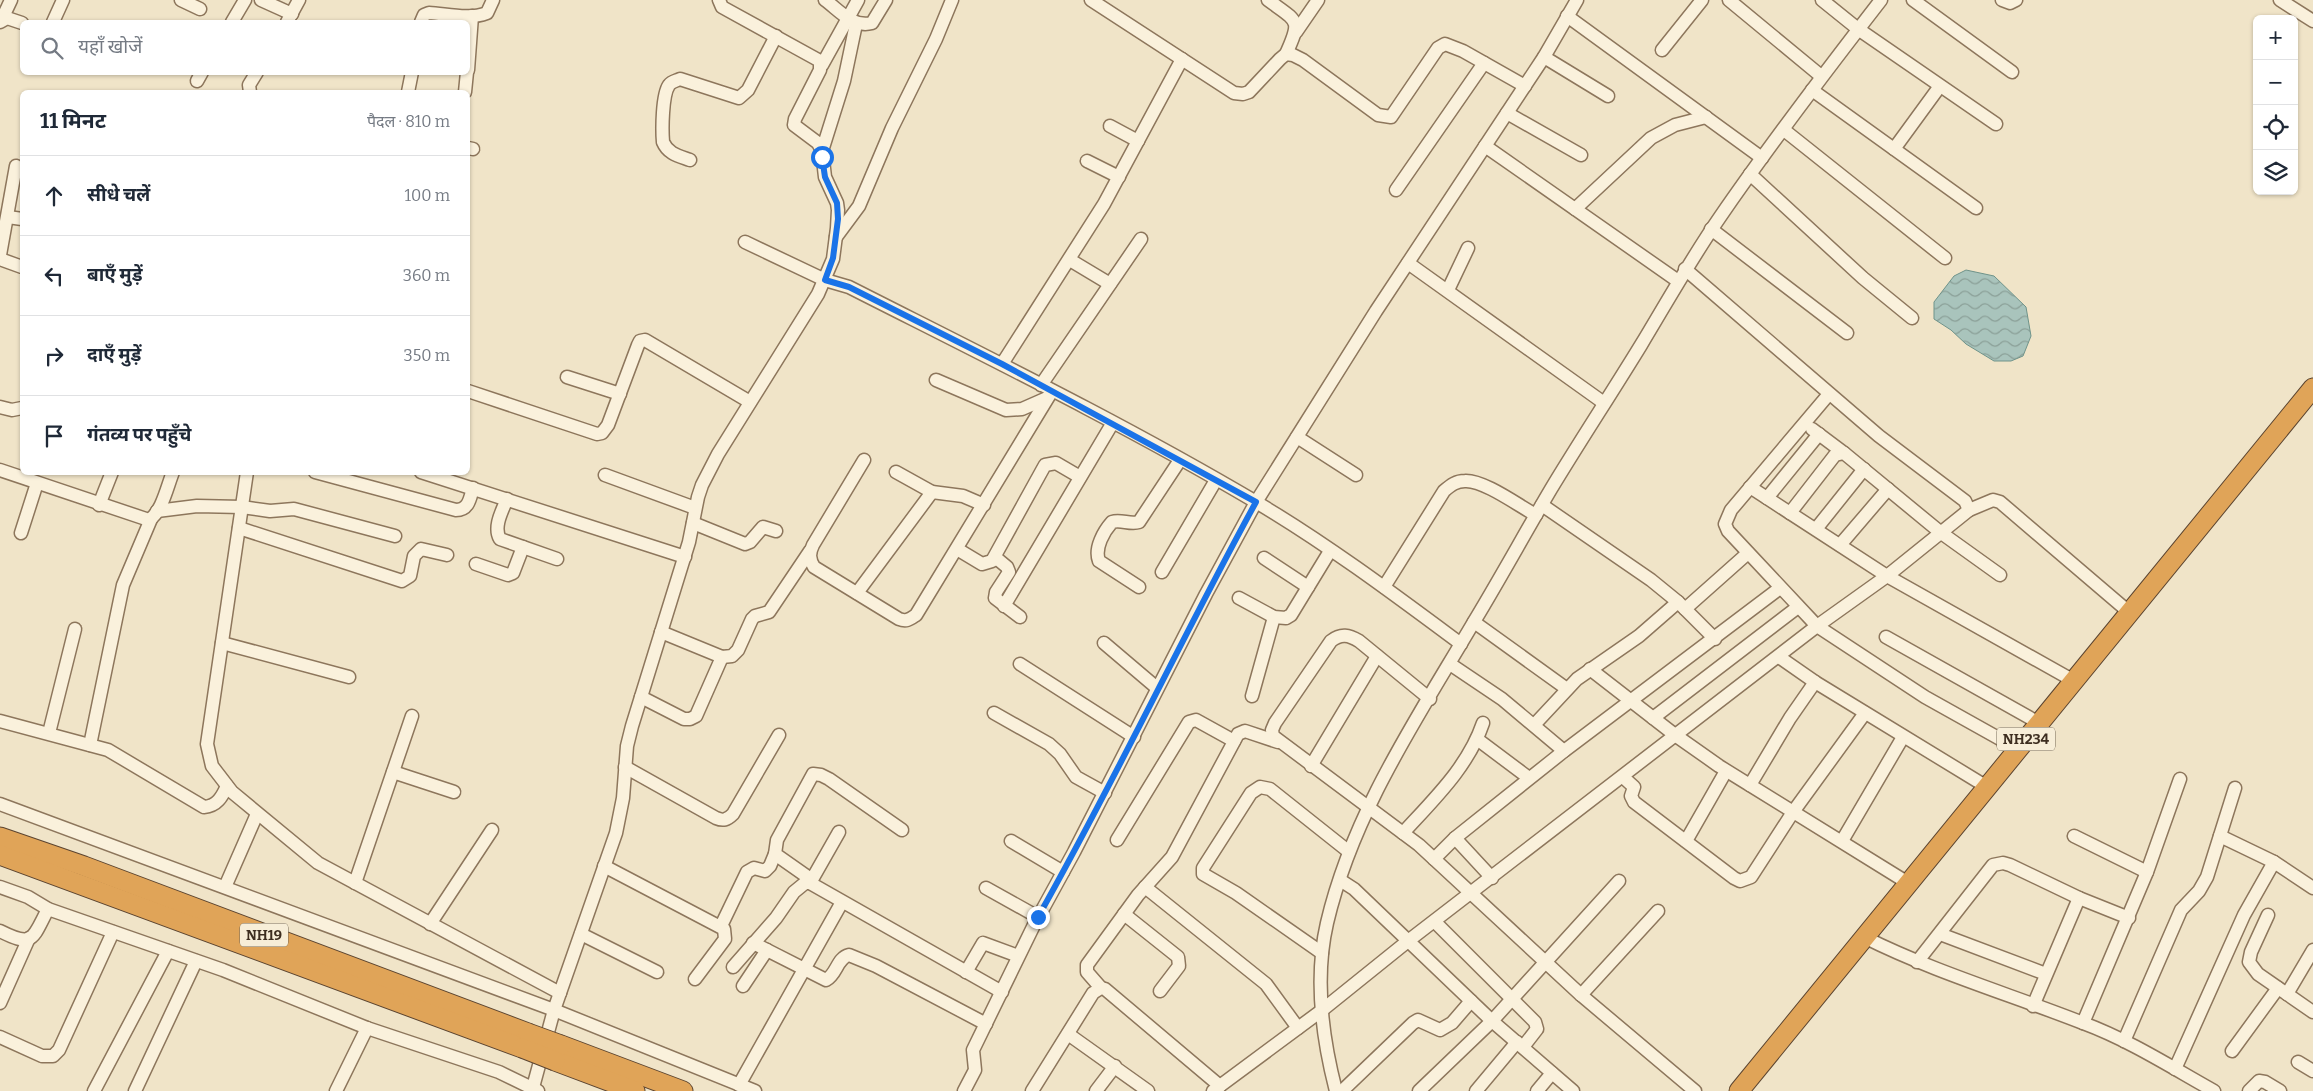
<!DOCTYPE html>
<html lang="hi">
<head>
<meta charset="utf-8">
<style>
  body { margin:0; font-family:Bitter,"Noto Sans Devanagari",serif; background:#f6f6f7; color:#1f2937 }
  .controls { position:absolute; right:15px; top:15px; display:grid; overflow:hidden; border-radius:8px; box-shadow:0 1px 4px #0004 }
  .controls button { width:45px; height:45px; display:grid; place-items:center; padding:0; border:0; border-bottom:1px solid #e0e1e3; background:#fff; color:#1f2937; font:25px sans-serif }
  .stop { position:absolute; width:15px; height:15px; margin:-11px; border:4px solid #1a73e8; border-radius:50%; background:#fff }
  .stop.end { background:#1a73e8; border-color:#fff; box-shadow:0 1px 5px #0008 }
  .list { margin:0; padding:0; list-style:none }
  h2 { display:flex; justify-content:space-between; align-items:center; height:65px; margin:0; padding:0 20px; font-size:21px }
  h2 small { font-size:16px; font-weight:400; color:#747a83 }
  .list li { display:grid; grid-template-columns:32px 1fr auto; gap:15px; align-items:center; box-sizing:border-box; height:80px; padding:0 20px; border-top:1px solid #e0e1e3 }
  .list b { display:block; font-size:19px; white-space:nowrap }
  .list em { font-size:16px; font-style:normal; color:#747a83 }
  .icon { flex:none; width:28px; height:28px; fill:none; stroke:currentColor; stroke-width:2; stroke-linecap:round; stroke-linejoin:round }
  .map { position:relative; flex:none; width:2313px; height:1091px; overflow:hidden }
  .search { position:absolute; background:#fff; box-shadow:0 1px 4px #0004; left:20px; top:20px; width:450px; height:55px; display:flex; align-items:center; gap:12px; box-sizing:border-box; padding:0 18px; border-radius:8px; color:#747a83; font-size:19px }
  .panel { position:absolute; background:#fff; box-shadow:0 1px 4px #0004; left:20px; top:90px; width:450px; height:385px; border-radius:8px }
  .map>svg:first-child { display:block }
  .water { fill:url(#water-waves); stroke:#6f938a }
  .lines { fill:none; stroke-linecap:round; stroke-linejoin:round }
  .minor-casing { stroke:#8d765c; stroke-width:15 }
  .highway-casing { stroke:#5b4430; stroke-width:21 }
  .minor { stroke:#faf1dc; stroke-width:12 }
  .highway { stroke:#e0a458; stroke-width:19 }
  .highway-bridge-casing { stroke:#5b4430; stroke-width:21; stroke-linecap:butt }
  .highway-bridge { stroke:#e0a458; stroke-width:19 }
  .route { stroke:#1a73e8; stroke-width:6 }
  .labels { text-anchor:middle; dominant-baseline:central; stroke-width:4.5; stroke-linejoin:round; paint-order:stroke }
  .shield { fill:#f7eed8; stroke:#756857; stroke-width:1 }
  .shield-label { font-size:14px; font-weight:bold; fill:#3d2e20 }
</style>
</head>
<body>
<div class="map">
<svg width="2313" height="1091" viewBox="0 0 2313 1091">
  <defs>
    <pattern id="water-waves" width="16" height="10" patternUnits="userSpaceOnUse" patternTransform="scale(1.25)"><rect width="16" height="10" fill="#a9c4bc"/><path d="M0 5q4-4 8 0t8 0" fill="none" stroke="#8ba098"/></pattern>
  </defs>
  <rect width="100%" height="100%" fill="#f0e4c8"/>
  <!-- water -->
  <polygon class="water" points="1966,270 1994,276 2026,307 2031,336 2023,356 2011,361 1994,361 1966,344 1951,330 1934,319 1934,302 1954,276"/>
  <g class="lines">
    <defs>
      <g id="minor">
        <polyline points="181,0 200,9"/>
        <polyline points="261,0 292,14"/>
        <path d="M825,0C840,11 853,28 872,23L886,0"/>
        <polyline points="1091,0 1234,93 1243,94 1249,92 1280,59 1286,54 1293,55 1303,60 1378,115 1391,117 1438,48 1445,44 1463,51 1525,86"/>
        <path d="M1268,0C1298,22 1302,19 1286,54"/>
        <polyline points="1729,0 1821,76"/>
        <polyline points="1822,0 1858,29 1996,124"/>
        <polyline points="1913,0 2012,72"/>
        <polyline points="2002,0 2010,3 2016,0"/>
        <polyline points="2280,0 2313,21"/>
        <polyline points="1567,16 1762,158"/>
        <polyline points="2,19 11,0"/>
        <polyline points="0,22 7,18 22,23"/>
        <polyline points="53,22 63,0"/>
        <polyline points="232,22 245,0"/>
        <polyline points="287,22 299,0"/>
        <path d="M421,22L424,15L429,13C447,14 469,20 487,13L493,0"/>
        <polyline points="1296,32 1318,0"/>
        <polyline points="1662,50 1702,0"/>
        <polyline points="1544,57 1608,96"/>
        <polyline points="822,65 858,0"/>
        <polyline points="468,70 472,16"/>
        <polyline points="197,81 202,72"/>
        <polyline points="1812,90 1976,208"/>
        <polyline points="250,92 249,85 257,72"/>
        <polyline points="408,92 412,72"/>
        <polyline points="465,92 467,72"/>
        <polyline points="1507,113 1581,155"/>
        <polyline points="1110,126 1138,141"/>
        <polyline points="1784,130 1945,258"/>
        <polyline points="1485,146 1678,281"/>
        <polyline points="468,148 473,149"/>
        <polyline points="1894,149 1940,86"/>
        <polyline points="822,151 844,81 856,24"/>
        <path d="M690,160C679,156 668,154 663,142C662,130 662,95 669,85C672,81 676,81 680,79L739,98L748,90L776,36"/>
        <polyline points="1087,161 1119,177"/>
        <polyline points="1750,174 1863,278 1912,318"/>
        <polyline points="1396,190 1484,63"/>
        <polyline points="1575,209 1651,138 1675,125 1706,117"/>
        <polyline points="8,217 22,219"/>
        <polyline points="1711,229 1847,333"/>
        <polyline points="836,237 859,206 892,128 936,39 952,0"/>
        <path d="M745,242L825,280L849,287C985,356 1124,424 1256,502C1327,544 1395,595 1461,644"/>
        <polyline points="0,255 16,166"/>
        <polyline points="0,259 22,267"/>
        <polyline points="1070,260 1110,284"/>
        <polyline points="1408,263 1604,403"/>
        <polyline points="1448,290 1468,248"/>
        <polyline points="1002,364 1104,204 1182,59"/>
        <polyline points="567,377 620,394"/>
        <polyline points="936,380 1006,410 1022,409 1047,398"/>
        <polyline points="1041,385 1141,239"/>
        <polyline points="468,391 597,434 602,433 608,425 638,345 640,341 645,340 750,402"/>
        <polyline points="1829,394 1731,510 1725,524 1728,531 1817,626 1925,697 2018,749"/>
        <polyline points="0,407 12,410 22,408"/>
        <polyline points="1812,429 1844,453"/>
        <polyline points="1297,437 1356,475"/>
        <path d="M864,460L813,545C809,553 809,559 814,567L899,619C907,622 910,619 916,615L1052,391"/>
        <path d="M0,470L149,520C162,512 167,487 173,472"/>
        <polyline points="247,472 207,744 212,766 232,792 318,863 560,993"/>
        <path d="M315,472L456,510C469,510 470,498 473,488"/>
        <polyline points="421,472 685,557"/>
        <polyline points="896,472 932,492 963,496 984,505"/>
        <polyline points="605,475 695,508"/>
        <polyline points="1750,487 1887,576 2074,681"/>
        <polyline points="1767,498 1819,434"/>
        <path d="M507,499C502,511 493,527 500,539L557,559"/>
        <polyline points="99,505 112,472"/>
        <polyline points="1542,505 1651,580 1678,602 1715,639"/>
        <polyline points="1969,510 1993,500 2000,502 2130,613"/>
        <polyline points="157,511 197,506 242,507 270,511 294,509 395,536"/>
        <polyline points="1790,513 1835,455 1844,453 1940,532 2000,575"/>
        <polyline points="693,523 745,544 750,542 763,527 776,531"/>
        <polyline points="239,528 402,581 410,576 414,556 421,549 447,555"/>
        <polyline points="1816,529 1864,469"/>
        <polyline points="21,533 37,483"/>
        <polyline points="1840,545 1888,489"/>
        <polyline points="957,549 982,564 992,561 1045,465 1056,463 1080,477"/>
        <polyline points="995,557 1007,567 1009,572 996,592 995,598 1020,617"/>
        <polyline points="1264,558 1308,587"/>
        <polyline points="476,564 508,575 513,573 523,547"/>
        <polyline points="1162,572 1216,480"/>
        <path d="M1139,587L1099,561C1094,548 1104,531 1112,522C1121,519 1130,525 1139,522L1180,460"/>
        <path d="M1384,587L1444,491C1451,485 1456,481 1465,481C1484,480 1519,506 1536,515"/>
        <polyline points="857,593 932,492"/>
        <polyline points="1239,598 1274,617 1286,618 1291,615 1330,551"/>
        <polyline points="1004,606 1112,424"/>
        <polyline points="1685,609 1748,553"/>
        <polyline points="1474,622 1567,689"/>
        <polyline points="661,632 722,657 732,656 738,650 752,619 755,616 769,612 810,551"/>
        <polyline points="1886,637 2039,723"/>
        <polyline points="222,643 349,677"/>
        <polyline points="1104,643 1157,688"/>
        <polyline points="1779,657 1815,682 1987,787"/>
        <polyline points="1020,664 1134,737"/>
        <polyline points="1450,664 1502,699 1564,751"/>
        <polyline points="1590,669 1675,735 1719,766 1908,883"/>
        <polyline points="1252,696 1274,617"/>
        <polyline points="641,697 684,719 690,719 696,716 722,657"/>
        <path d="M1430,699L1359,641C1349,635 1341,633 1331,641L1275,723L1272,730L1273,736L1419,845L1581,995L1695,1091"/>
        <polyline points="994,713 1049,744 1060,754 1076,777 1105,793"/>
        <polyline points="1653,718 1798,607"/>
        <path d="M0,721L108,750L204,807C217,806 222,797 227,786"/>
        <polyline points="1535,724 1577,679 1639,636 1678,602"/>
        <polyline points="49,733 75,629"/>
        <polyline points="1477,739 1529,778"/>
        <polyline points="90,745 123,585 151,519"/>
        <polyline points="1311,766 1377,656"/>
        <path d="M625,767L716,818C723,821 727,820 733,814L779,735"/>
        <polyline points="393,772 454,792"/>
        <polyline points="1623,777 1634,787 1631,796 1634,802 1734,878 1740,881 1751,877 1793,812 1865,713"/>
        <polyline points="1750,785 1790,718 1815,682"/>
        <polyline points="0,804 554,1010 755,1091"/>
        <path d="M1403,833C1434,799 1468,767 1483,723"/>
        <polyline points="2074,836 2147,872"/>
        <polyline points="2220,836 2274,862 2313,888"/>
        <polyline points="1455,838 1492,878"/>
        <polyline points="1117,840 1189,722 1196,720 1234,741"/>
        <polyline points="1011,841 1063,872"/>
        <polyline points="1686,841 1726,771"/>
        <polyline points="1842,841 1903,737"/>
        <polyline points="1434,859 1455,838 1564,751 1780,588"/>
        <polyline points="604,866 724,929 725,939 695,979"/>
        <polyline points="812,880 775,854 777,840 813,774 821,775 829,779 902,830"/>
        <polyline points="1340,880 1354,889 1492,1021 1573,1091"/>
        <polyline points="355,883 412,716"/>
        <polyline points="810,883 839,832"/>
        <polyline points="0,887 28,897 48,909 223,970 367,1028 499,1072 538,1091"/>
        <polyline points="225,887 257,814"/>
        <polyline points="1145,887 1266,984 1298,1028"/>
        <polyline points="986,888 1038,917"/>
        <polyline points="1124,914 1178,957 1179,966 1160,991"/>
        <polyline points="2268,915 2251,952 2249,962 2258,974 2313,1012"/>
        <polyline points="1435,922 1535,1022 1537,1029 1523,1047"/>
        <polyline points="430,924 492,830"/>
        <polyline points="721,926 747,872 754,868 765,871 770,866 775,854"/>
        <path d="M0,931C34,948 32,939 48,909"/>
        <polyline points="581,934 657,972"/>
        <polyline points="1940,934 2046,974"/>
        <path d="M1864,937C1934,972 2009,994 2083,1023C2129,1040 2171,1067 2214,1091"/>
        <path d="M753,943L826,980C837,974 837,958 849,955L876,966L986,1024"/>
        <polyline points="1322,953 1236,893 1203,874 1203,868 1251,793 1260,787 1270,789 1348,851"/>
        <polyline points="1917,962 1993,865 2003,863 2010,865 2079,898 2129,918"/>
        <polyline points="733,967 776,918 794,892 805,883 810,883 1002,992"/>
        <polyline points="966,972 983,943 1018,956"/>
        <polyline points="743,986 767,950"/>
        <polyline points="1101,988 1087,972 1087,965 1138,895 1172,857 1238,734 1245,731 1278,742"/>
        <polyline points="2287,994 2313,950"/>
        <polyline points="1581,995 1658,911"/>
        <polyline points="0,1003 29,938"/>
        <polyline points="2033,1006 2079,898"/>
        <polyline points="2083,1023 2147,872 2180,779"/>
        <polyline points="1068,1034 1148,1091"/>
        <polyline points="0,1037 42,1056 53,1056 59,1050 113,932"/>
        <polyline points="2124,1041 2181,910 2199,891 2207,877 2235,788"/>
        <polyline points="2232,1051 2278,988"/>
        <polyline points="2298,1062 2313,1071"/>
        <polyline points="2175,1069 2244,915 2274,862"/>
        <polyline points="739,1085 842,902"/>
        <polyline points="94,1091 168,951"/>
        <polyline points="135,1091 196,961"/>
        <polyline points="336,1091 367,1028"/>
        <polyline points="532,1091 554,1010 616,833 623,798 627,746 632,726 689,542 698,497 702,485 718,454 818,294 833,259 837,228 838,210 837,203 825,177 822,151 818,143 794,125 795,119 820,70 820,61 722,7 719,0"/>
        <polyline points="964,1091 975,1070 973,1050 1034,925 1074,852 1206,594 1256,502 1376,311 1544,57 1577,0"/>
        <polyline points="1032,1091 1093,993 1101,988 1105,989 1220,1086"/>
        <polyline points="1096,1091 1115,1066"/>
        <polyline points="1213,1091 1321,1011 1408,941 1817,626 1887,576 1969,510 1965,501 1879,436 1685,269"/>
        <path d="M1336,1091C1322,1037 1314,979 1327,923C1353,812 1418,717 1475,620C1501,577 1525,533 1551,489C1580,441 1611,394 1641,345C1667,302 1691,259 1720,217C1771,143 1826,71 1881,0"/>
        <polyline points="1342,1091 1413,1023 1418,1020 1440,1030 1452,1023 1471,1001"/>
        <polyline points="1419,1091 1492,1021 1619,881"/>
        <polyline points="1476,1091 1517,1042"/>
        <polyline points="1537,1091 1552,1073"/>
        <polyline points="2249,1091 2259,1081 2265,1082 2280,1091"/>
      </g>
      <g id="highway">
        <polyline points="0,837 84,866 528,1033"/>
        <polyline points="0,855 522,1048"/>
        <polyline points="561,1045 683,1091"/>
        <polyline points="555,1061 635,1091"/>
        <polyline points="1739,1091 2313,388"/>
      </g>
    </defs>
    <!-- minor casing -->
    <use href="#minor" class="minor-casing"/>
    <!-- highway casing -->
    <use href="#highway" class="highway-casing"/>
    <!-- minor -->
    <use href="#minor" class="minor"/>
    <!-- highway -->
    <use href="#highway" class="highway"/>
    <defs>
      <g id="highway-bridge">
        <polyline points="528,1033 561,1045"/>
        <polyline points="522,1048 555,1061"/>
      </g>
    </defs>
    <!-- highway-bridge casing -->
    <use href="#highway-bridge" class="highway-bridge-casing"/>
    <!-- highway-bridge -->
    <use href="#highway-bridge" class="highway-bridge"/>
  </g>
  <g class="lines">
    <!-- route -->
    <path class="route" d="M822,157L825,177L837,203L838,219L833,258L825,280L849,287L1002,364L1256,502C1181,639 1115,781 1038,917"/>
  </g>
  <g class="labels">
    <!-- shield labels -->
    <g class="shield">
      <rect x="1997" y="727.5" width="58" height="23" rx="4"/>
      <rect x="240" y="923.5" width="48" height="23" rx="4"/>
    </g>
    <g class="shield-label">
      <text x="2026" y="739">NH234</text>
      <text x="264" y="935">NH19</text>
    </g>
  </g>
</svg>
<div class="controls">
<button>+</button>
<button>−</button>
<button><svg class="icon" aria-label="locate" viewBox="0 0 24 24"><circle cx="12" cy="12" r="6"/><path d="M12 2v4M12 18v4M2 12h4M18 12h4"/></svg></button>
<button><svg class="icon" aria-label="layers" viewBox="0 0 24 24"><path d="M12 4l9 5-9 5-9-5zM3 14l9 5 9-5"/></svg></button>
</div>
<div class="stop" style="left:822px;top:157px"></div>
<div class="stop end" style="left:1038px;top:917px"></div>
<div class="search"><svg class="icon" aria-label="search" viewBox="0 0 24 24"><circle cx="10" cy="10" r="6"/><path d="M15 15l6 6"/></svg>यहाँ खोजें</div>
<section class="panel">
<h2>11 मिनट<small>पैदल · 810 m</small></h2>
<ul class="list">
<li><svg class="icon" aria-label="ahead" viewBox="0 0 24 24"><path d="M12 20V5M6 11l6-6 6 6"/></svg><div><b>सीधे चलें</b></div><em>100 m</em></li>
<li><svg class="icon" aria-label="left" viewBox="0 0 24 24"><path d="M17 20v-9H6M10 6l-5 5 5 5"/></svg><div><b>बाएँ मुड़ें</b></div><em>360 m</em></li>
<li><svg class="icon" aria-label="right" viewBox="0 0 24 24"><path d="M7 20v-9h11M14 6l5 5-5 5"/></svg><div><b>दाएँ मुड़ें</b></div><em>350 m</em></li>
<li><svg class="icon" aria-label="arrive" viewBox="0 0 24 24"><path d="M6 21V4h12l-3 4 3 4H6"/></svg><div><b>गंतव्य पर पहुँचे</b></div></li>
</ul>
</section>
</div>
</body>
</html>
